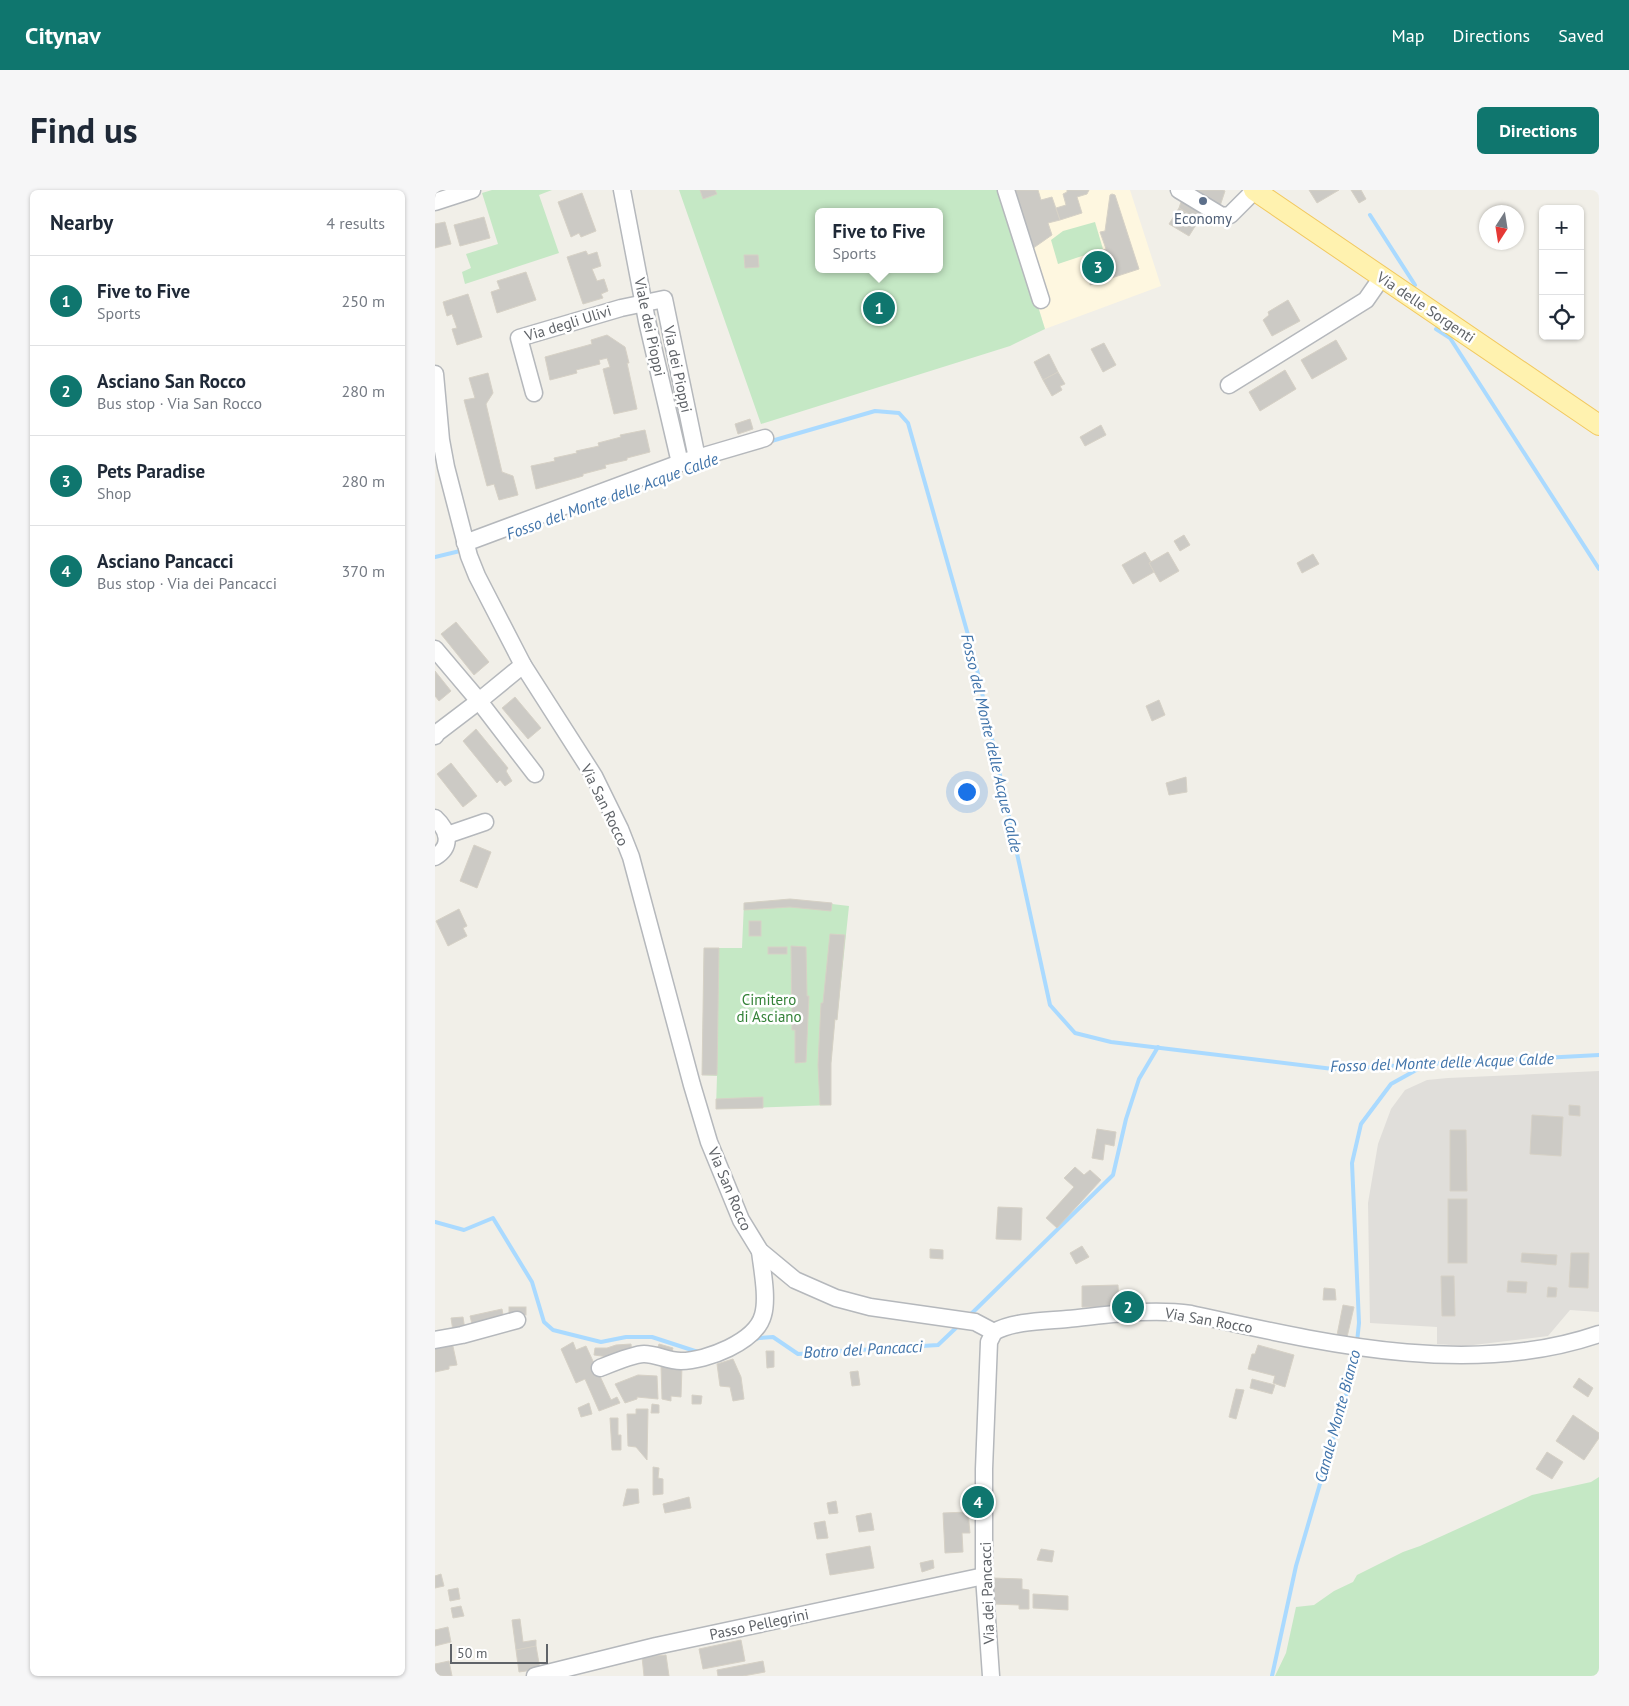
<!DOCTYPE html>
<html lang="en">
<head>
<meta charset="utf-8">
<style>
  body { margin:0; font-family:"PT Sans",sans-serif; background:#f6f6f7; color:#1f2937 }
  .controls { position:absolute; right:15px; top:15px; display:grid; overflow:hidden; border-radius:8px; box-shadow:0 1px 4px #0004 }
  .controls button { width:45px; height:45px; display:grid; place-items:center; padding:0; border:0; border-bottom:1px solid #e0e1e3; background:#fff; color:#1f2937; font:25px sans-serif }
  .compass { position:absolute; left:1044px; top:15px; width:45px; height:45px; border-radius:50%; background:#fff; box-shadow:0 1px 4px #0004; rotate:192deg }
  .scale { position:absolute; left:15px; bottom:12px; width:98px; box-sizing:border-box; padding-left:5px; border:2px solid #5f6368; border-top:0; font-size:14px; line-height:18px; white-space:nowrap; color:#5f6368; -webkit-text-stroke:4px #fff; paint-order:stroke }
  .you { position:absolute; left:531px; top:601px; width:18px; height:18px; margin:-12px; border:4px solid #fff; border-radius:50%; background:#1a73e8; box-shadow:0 0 0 8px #1a73e833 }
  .badge { display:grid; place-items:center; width:32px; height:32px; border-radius:50%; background:#0f766e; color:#fff; font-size:16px; font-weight:700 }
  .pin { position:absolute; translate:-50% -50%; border:2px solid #fff; box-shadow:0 1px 5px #0006 }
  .popup { position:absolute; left:380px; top:18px; width:128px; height:65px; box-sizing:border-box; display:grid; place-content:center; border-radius:8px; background:#fff; filter:drop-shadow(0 1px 4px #0005); font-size:16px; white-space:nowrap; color:#747a83 }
  .popup b { font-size:19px; color:#1f2937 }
  .popup::after { content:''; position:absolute; left:50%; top:100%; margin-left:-10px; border:10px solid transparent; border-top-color:#fff }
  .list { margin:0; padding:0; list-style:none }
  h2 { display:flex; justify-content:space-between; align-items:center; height:65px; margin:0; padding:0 20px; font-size:21px }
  h2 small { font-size:16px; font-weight:400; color:#747a83 }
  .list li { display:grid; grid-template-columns:32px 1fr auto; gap:15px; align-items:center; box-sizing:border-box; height:90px; padding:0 20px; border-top:1px solid #e0e1e3 }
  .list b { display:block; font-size:19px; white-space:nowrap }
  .list p { margin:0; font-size:16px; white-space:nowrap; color:#747a83 }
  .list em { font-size:16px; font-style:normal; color:#747a83 }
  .icon { flex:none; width:28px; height:28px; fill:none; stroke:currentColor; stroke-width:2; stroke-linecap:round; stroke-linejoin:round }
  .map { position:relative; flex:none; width:1164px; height:1486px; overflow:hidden; border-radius:8px }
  header { display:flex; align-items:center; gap:30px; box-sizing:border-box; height:70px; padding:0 25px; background:#0f766e; color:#fff }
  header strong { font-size:24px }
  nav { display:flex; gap:28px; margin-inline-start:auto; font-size:18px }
  .intro { display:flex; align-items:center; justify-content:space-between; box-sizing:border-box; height:120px; padding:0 30px }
  h1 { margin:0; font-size:35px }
  .button { padding:12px 22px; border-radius:8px; background:#0f766e; color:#fff; font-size:18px; font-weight:700 }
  main { display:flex; gap:30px; padding:0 30px }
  aside { flex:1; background:#fff; border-radius:8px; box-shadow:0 1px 4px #0004 }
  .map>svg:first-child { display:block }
  .commercial { fill:#fef7e0 }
  .industrial { fill:#e0deda }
  .green { fill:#c5e8c5; fill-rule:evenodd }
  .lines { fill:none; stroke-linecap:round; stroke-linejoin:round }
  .stream { stroke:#aadaff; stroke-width:4 }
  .building { fill:#cccac5; stroke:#d6d1c6 }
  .minor-casing { stroke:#b5b8bc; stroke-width:19 }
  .major-casing { stroke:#f2c960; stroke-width:22 }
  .minor { stroke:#fff; stroke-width:16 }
  .major { stroke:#fff2af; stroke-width:20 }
  .service-dot { fill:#5c6f8a; stroke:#fff; stroke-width:2 }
  .labels { text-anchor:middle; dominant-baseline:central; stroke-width:5; stroke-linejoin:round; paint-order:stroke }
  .service-label { font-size:15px; fill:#4e5e75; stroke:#fff }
  .street-label { font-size:15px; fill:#5f6368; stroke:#fff }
  .park-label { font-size:15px; fill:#348238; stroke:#fff }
  .water-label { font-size:16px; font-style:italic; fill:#4174aa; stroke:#fff }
</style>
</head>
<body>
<header>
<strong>Citynav</strong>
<nav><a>Map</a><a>Directions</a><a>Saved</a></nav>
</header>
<div class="intro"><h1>Find us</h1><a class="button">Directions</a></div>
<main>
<aside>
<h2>Nearby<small>4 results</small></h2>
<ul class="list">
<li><span class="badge">1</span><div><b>Five to Five</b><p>Sports</p></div><em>250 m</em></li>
<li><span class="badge">2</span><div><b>Asciano San Rocco</b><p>Bus stop · Via San Rocco</p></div><em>280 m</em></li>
<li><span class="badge">3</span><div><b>Pets Paradise</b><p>Shop</p></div><em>280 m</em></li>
<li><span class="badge">4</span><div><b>Asciano Pancacci</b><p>Bus stop · Via dei Pancacci</p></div><em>370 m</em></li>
</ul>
</aside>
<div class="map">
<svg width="1164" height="1486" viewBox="0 0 1164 1486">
  <rect width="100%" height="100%" fill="#f1efe8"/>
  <!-- commercial -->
  <polygon class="commercial" points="567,0 695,0 726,96 610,139"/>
  <!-- industrial -->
  <polygon class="industrial" points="1164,881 1164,1122 1135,1120 1113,1146 1030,1156 1002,1154 1002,1137 935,1133 933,1013 943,954 956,919 970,900 992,890 1013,888"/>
  <!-- green -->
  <g class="green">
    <polygon points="57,0 117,0 104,5 124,63 30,94 27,82 36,78 31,64 63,54 47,3"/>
    <path d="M244,0H567L610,139L575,156L326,234ZM384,22H504V79H384Z"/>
    <polygon points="660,32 668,59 623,74 616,50 628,41"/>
    <polygon points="355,709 414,716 402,830 400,829 396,873 396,915 281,919 282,886 267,885 269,758 307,758 309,713"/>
    <polygon points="1164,1287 1164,1486 840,1486 851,1463 861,1417 879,1415 899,1401 918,1392 922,1385 968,1362 985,1356 1097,1305 1156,1292"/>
  </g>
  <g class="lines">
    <!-- stream -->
    <g class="stream">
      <polyline points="935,25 980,95"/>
      <polyline points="1001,139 1015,148 1164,379"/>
      <polyline points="333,252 440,221 464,223 473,233 539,466 615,815 640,843 676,852 898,879 1164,865"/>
      <polyline points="0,367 29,360"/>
      <polyline points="0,1032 29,1040 58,1028 97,1092 109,1132 118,1140 166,1152 191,1147 217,1147 263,1162"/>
      <polyline points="534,1126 678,985 691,929 704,889 723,857"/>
      <polyline points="319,1150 324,1148 338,1147 363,1164 503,1155 523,1136"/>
      <polyline points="922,1152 924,1133 917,973 926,934 956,894 992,874"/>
      <polyline points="837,1486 861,1376 918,1181 920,1162"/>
    </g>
  </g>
  <!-- building -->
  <g class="building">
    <polygon points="265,0 280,0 282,4 268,9"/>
    <polygon points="578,0 603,0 606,10 617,7 625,30 613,33 617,45 597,59"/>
    <polygon points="632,0 654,0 652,4 642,7 647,23 625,30 621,18 631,15 628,4 632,2"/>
    <polygon points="750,0 788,0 790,1 783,22 770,14 764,30 744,18"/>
    <polygon points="874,0 904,0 882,13"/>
    <polygon points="916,0 926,0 931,9 924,13"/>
    <polygon points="147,3 161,41 146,47 144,43 136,47 123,12"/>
    <polygon points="677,4 680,5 704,79 655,95 663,62 671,59 665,42 670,41 675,5"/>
    <polygon points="744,18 764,30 754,46 734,34"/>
    <polygon points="49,27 55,48 25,56 19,35"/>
    <polygon points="10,32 16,54 0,58 0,34"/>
    <polygon points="151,61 153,65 162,62 166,76 157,79 162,91 169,89 173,101 166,104 168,108 148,114 132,67"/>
    <polygon points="309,65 323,65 324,77 310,78"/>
    <polygon points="91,82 101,110 62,123 56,102 65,99 62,91"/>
    <polygon points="33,104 47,147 22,155 17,139 22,138 17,124 12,126 8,112"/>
    <polygon points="853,110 865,131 837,146 828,130 834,125 833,122"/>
    <polygon points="172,145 190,157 194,173 192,173 202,219 179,224 168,179 175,177 172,168 164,170 165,174 141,180 142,183 115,190 110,167 157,154 156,150"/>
    <polygon points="901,150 912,169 877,189 866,170"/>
    <polygon points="669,153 681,175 668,182 656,159"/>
    <polygon points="614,164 623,182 608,190 599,172"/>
    <polygon points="850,180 861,199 825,221 814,202"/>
    <polygon points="623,182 630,194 625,196 627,200 617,206 608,190"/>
    <polygon points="53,183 58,203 51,214 67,282 78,286 83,305 64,310 59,294 52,296 29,210 40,208 34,188"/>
    <polygon points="315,229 318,239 303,244 300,234"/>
    <polygon points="666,235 671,245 650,256 645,247"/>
    <polygon points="210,240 215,262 192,268 192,270 170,275 171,278 148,284 148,286 101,299 96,276 120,271 119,268 142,263 141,261 164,256 163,253 186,247 185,245"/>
    <polygon points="749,345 755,355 745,361 739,351"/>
    <polygon points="710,362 716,372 714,373 719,382 698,394 687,375"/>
    <polygon points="733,362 744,381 725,392 714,373"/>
    <polygon points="878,364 884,374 867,383 862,373"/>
    <polygon points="21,432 54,472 39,485 6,444"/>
    <polygon points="0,481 16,501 4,511 0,506"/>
    <polygon points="80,507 106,538 93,549 67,518"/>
    <polygon points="724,510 730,525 717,531 711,516"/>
    <polygon points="41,539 73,578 71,581 77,591 70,596 65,590 62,593 28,551"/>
    <polygon points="16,573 42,606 28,617 2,584"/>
    <polygon points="751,587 752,602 734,605 731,593"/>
    <polygon points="39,655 56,662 42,698 25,691"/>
    <polygon points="355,709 397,713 396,721 355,717 309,720 309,713"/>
    <polygon points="24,719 32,736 28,738 32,746 13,756 1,731"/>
    <rect x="314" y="731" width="12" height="15"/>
    <polygon points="395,744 410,745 402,830 400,829 396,873 396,915 385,915 383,875 386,813 388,813"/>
    <polygon points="356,756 371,757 372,806 374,806 371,872 360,873 360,840 357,840"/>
    <rect x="333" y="757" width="19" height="7"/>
    <polygon points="269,758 284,758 282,885 267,885"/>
    <polygon points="328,907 328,918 281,919 281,909"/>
    <polygon points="1134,915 1145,916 1145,926 1134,925"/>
    <polygon points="1097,925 1128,927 1126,966 1095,964"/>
    <polygon points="662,939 681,942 679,956 670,954 668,970 657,968"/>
    <polygon points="1015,940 1031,940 1032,1001 1015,1001"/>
    <polygon points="640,977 649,985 655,980 666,990 622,1038 611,1028 639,997 629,988"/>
    <rect x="1013" y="1009" width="19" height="64"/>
    <polygon points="563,1017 587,1018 586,1050 561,1049"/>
    <polygon points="647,1056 654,1067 641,1074 635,1063"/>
    <polygon points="495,1059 508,1060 508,1069 495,1068"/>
    <polygon points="1087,1063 1122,1065 1121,1075 1086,1072"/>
    <polygon points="1136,1063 1154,1063 1153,1098 1134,1097"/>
    <polygon points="1006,1086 1019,1086 1020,1126 1007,1126"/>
    <polygon points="1073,1091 1092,1092 1091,1103 1072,1102"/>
    <polygon points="683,1095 684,1117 647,1117 647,1096"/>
    <polygon points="1113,1097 1122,1098 1121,1107 1112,1107"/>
    <polygon points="889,1098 900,1099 901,1110 888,1110"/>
    <polygon points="908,1115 919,1117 912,1147 902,1145"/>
    <rect x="74" y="1117" width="17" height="8"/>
    <polygon points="67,1119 69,1130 38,1138 35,1126"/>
    <polygon points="28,1127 30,1140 18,1141 16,1128"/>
    <polygon points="17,1152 22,1175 14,1176 14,1179 0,1182 0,1155"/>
    <polygon points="138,1152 141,1160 151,1156 176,1210 182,1207 185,1213 164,1221 150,1189 141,1193 126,1159"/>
    <polygon points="196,1154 197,1165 174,1167 159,1165 160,1158 172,1158 181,1155"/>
    <polygon points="224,1154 238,1158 236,1165 221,1163"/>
    <polygon points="823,1155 859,1165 850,1197 838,1193 840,1186 813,1179 817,1164 820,1164"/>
    <polygon points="331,1161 339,1161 339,1177 332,1178"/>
    <polygon points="298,1169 306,1187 309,1209 298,1211 295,1197 285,1196 282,1174"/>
    <polygon points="226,1175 247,1176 246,1207 236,1206 236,1211 227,1209"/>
    <polygon points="423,1181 425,1195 417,1196 415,1182"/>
    <polygon points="203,1185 222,1186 223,1209 202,1207 202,1209 190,1213 180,1194"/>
    <polygon points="1144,1188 1158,1198 1153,1207 1138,1197"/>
    <polygon points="817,1189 840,1195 837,1204 815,1198"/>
    <polygon points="801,1199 809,1200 801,1229 794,1227"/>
    <polygon points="257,1205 267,1206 266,1214 257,1214"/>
    <polygon points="154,1213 157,1224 146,1227 143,1218"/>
    <polygon points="217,1214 224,1215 224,1223 216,1223"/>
    <polygon points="201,1219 213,1219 212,1270 201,1257 193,1256 192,1224 201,1224"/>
    <polygon points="1138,1225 1164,1243 1164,1248 1149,1270 1121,1251"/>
    <polygon points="175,1228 183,1228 183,1245 186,1245 186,1260 177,1260"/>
    <polygon points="1112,1262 1128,1272 1117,1289 1101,1279"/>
    <polygon points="218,1277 224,1278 223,1288 228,1289 228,1304 218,1305"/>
    <polygon points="192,1299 203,1299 204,1313 188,1316"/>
    <polygon points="254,1307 256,1318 230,1323 228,1314"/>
    <polygon points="401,1311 403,1323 394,1324 392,1313"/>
    <polygon points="533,1322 535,1343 527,1343 528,1362 510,1363 508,1323"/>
    <polygon points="436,1323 439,1340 424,1342 421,1326"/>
    <polygon points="390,1331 393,1348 382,1349 379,1333"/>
    <polygon points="435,1356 439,1378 395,1385 391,1364"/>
    <polygon points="606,1359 619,1361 617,1372 602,1370"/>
    <polygon points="498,1370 499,1378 487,1382 485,1373"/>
    <polygon points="6,1384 9,1396 0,1398 0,1386"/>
    <polygon points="558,1388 587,1389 587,1399 594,1400 594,1419 584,1419 584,1415 558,1414"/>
    <polygon points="23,1398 25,1409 15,1411 13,1400"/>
    <polygon points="598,1404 633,1406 633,1420 598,1418"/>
    <polygon points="26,1416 29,1426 18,1428 16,1418"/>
    <polygon points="85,1429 88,1452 101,1450 101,1456 81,1460 77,1430"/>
    <polygon points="13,1437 16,1452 0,1456 0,1440"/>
    <polygon points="306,1450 310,1471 268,1479 264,1459"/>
    <polygon points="101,1456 105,1479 84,1482 81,1460"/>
    <polygon points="231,1465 234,1486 209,1486 207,1467"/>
    <polygon points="14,1471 17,1486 0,1486 0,1474"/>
    <polygon points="328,1471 330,1482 308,1486 283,1486 282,1480"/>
  </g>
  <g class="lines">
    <defs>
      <g id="minor">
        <polyline points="187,0 212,131 245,273"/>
        <polyline points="571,0 606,110"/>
        <polyline points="744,0 787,26 795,25 819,1"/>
        <polyline points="0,12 37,0"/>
        <polyline points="0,184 6,250 11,277 34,366 42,386 88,475 159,586 185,639 196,667 257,895 274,952 306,1030 325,1061 360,1090 401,1108 435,1117 540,1132 559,1142"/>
        <polyline points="794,195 931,110 947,87"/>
        <polyline points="99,203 84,148 186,118 229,109 262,268"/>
        <polyline points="30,353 245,273 330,248"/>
        <polyline points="0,459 44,511 100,584"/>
        <polyline points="0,546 2,543 44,511 88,475"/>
        <path d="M0,628C13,640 18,656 0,667"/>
        <polyline points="12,645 50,632"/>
        <polyline points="0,1150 27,1145 82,1130"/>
        <path d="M165,1178C175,1174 199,1164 209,1164C221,1164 233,1171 246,1171C271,1171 321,1152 328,1125C333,1108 327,1079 325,1061"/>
        <polyline points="100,1486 221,1456 549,1386"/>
        <path d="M556,1486L549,1386V1279L554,1152L559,1142C578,1131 610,1131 632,1129C673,1125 715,1118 756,1124C885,1152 1034,1189 1164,1144"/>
      </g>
      <polyline id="major" points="819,0 1164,235"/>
    </defs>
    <!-- minor casing -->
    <use href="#minor" class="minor-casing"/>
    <!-- major casing -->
    <use href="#major" class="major-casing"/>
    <!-- minor -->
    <use href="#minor" class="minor"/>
    <!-- major -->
    <use href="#major" class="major"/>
  </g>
  <!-- markers -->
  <circle class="service-dot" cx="768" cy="11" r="5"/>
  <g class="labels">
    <!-- service labels -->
    <g class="service-label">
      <text x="768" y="28">Economy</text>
    </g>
    <!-- street labels -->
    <g class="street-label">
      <text transform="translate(991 117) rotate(34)">Via delle Sorgenti</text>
      <text transform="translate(133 133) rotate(-17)">Via degli Ulivi</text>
      <text transform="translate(215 137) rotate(78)">Viale dei Pioppi</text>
      <text transform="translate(243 179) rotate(78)">Via dei Pioppi</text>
      <text transform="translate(170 615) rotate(64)">Via San Rocco</text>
      <text transform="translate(295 999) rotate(67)">Via San Rocco</text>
      <text transform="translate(774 1130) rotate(10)">Via San Rocco</text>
      <text transform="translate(552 1403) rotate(-92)">Via dei Pancacci</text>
      <text transform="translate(324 1434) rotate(-12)">Passo Pellegrini</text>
    </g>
    <!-- park labels -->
    <g class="park-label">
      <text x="334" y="809">Cimitero<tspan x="334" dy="17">di Asciano</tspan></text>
    </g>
    <!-- water labels -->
    <g class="water-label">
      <text transform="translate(177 306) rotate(-20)">Fosso del Monte delle Acque Calde</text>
      <text transform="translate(557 553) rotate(77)">Fosso del Monte delle Acque Calde</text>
      <text transform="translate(1007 872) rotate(-2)">Fosso del Monte delle Acque Calde</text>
      <text transform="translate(428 1159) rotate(-3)">Botro del Pancacci</text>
      <text transform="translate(902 1226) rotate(-75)">Canale Monte Bianco</text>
    </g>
  </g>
</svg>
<div class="controls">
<button>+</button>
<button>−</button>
<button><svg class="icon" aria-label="locate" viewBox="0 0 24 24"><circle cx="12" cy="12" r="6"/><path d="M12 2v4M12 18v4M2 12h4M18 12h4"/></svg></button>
</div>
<svg class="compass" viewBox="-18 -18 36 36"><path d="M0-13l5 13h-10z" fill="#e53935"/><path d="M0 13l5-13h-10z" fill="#747a83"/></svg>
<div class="scale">50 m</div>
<div class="you"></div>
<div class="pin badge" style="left:444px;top:118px">1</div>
<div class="popup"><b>Five to Five</b>Sports</div>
<div class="pin badge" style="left:693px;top:1117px">2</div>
<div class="pin badge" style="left:663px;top:77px">3</div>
<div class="pin badge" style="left:543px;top:1312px">4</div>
</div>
</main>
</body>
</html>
